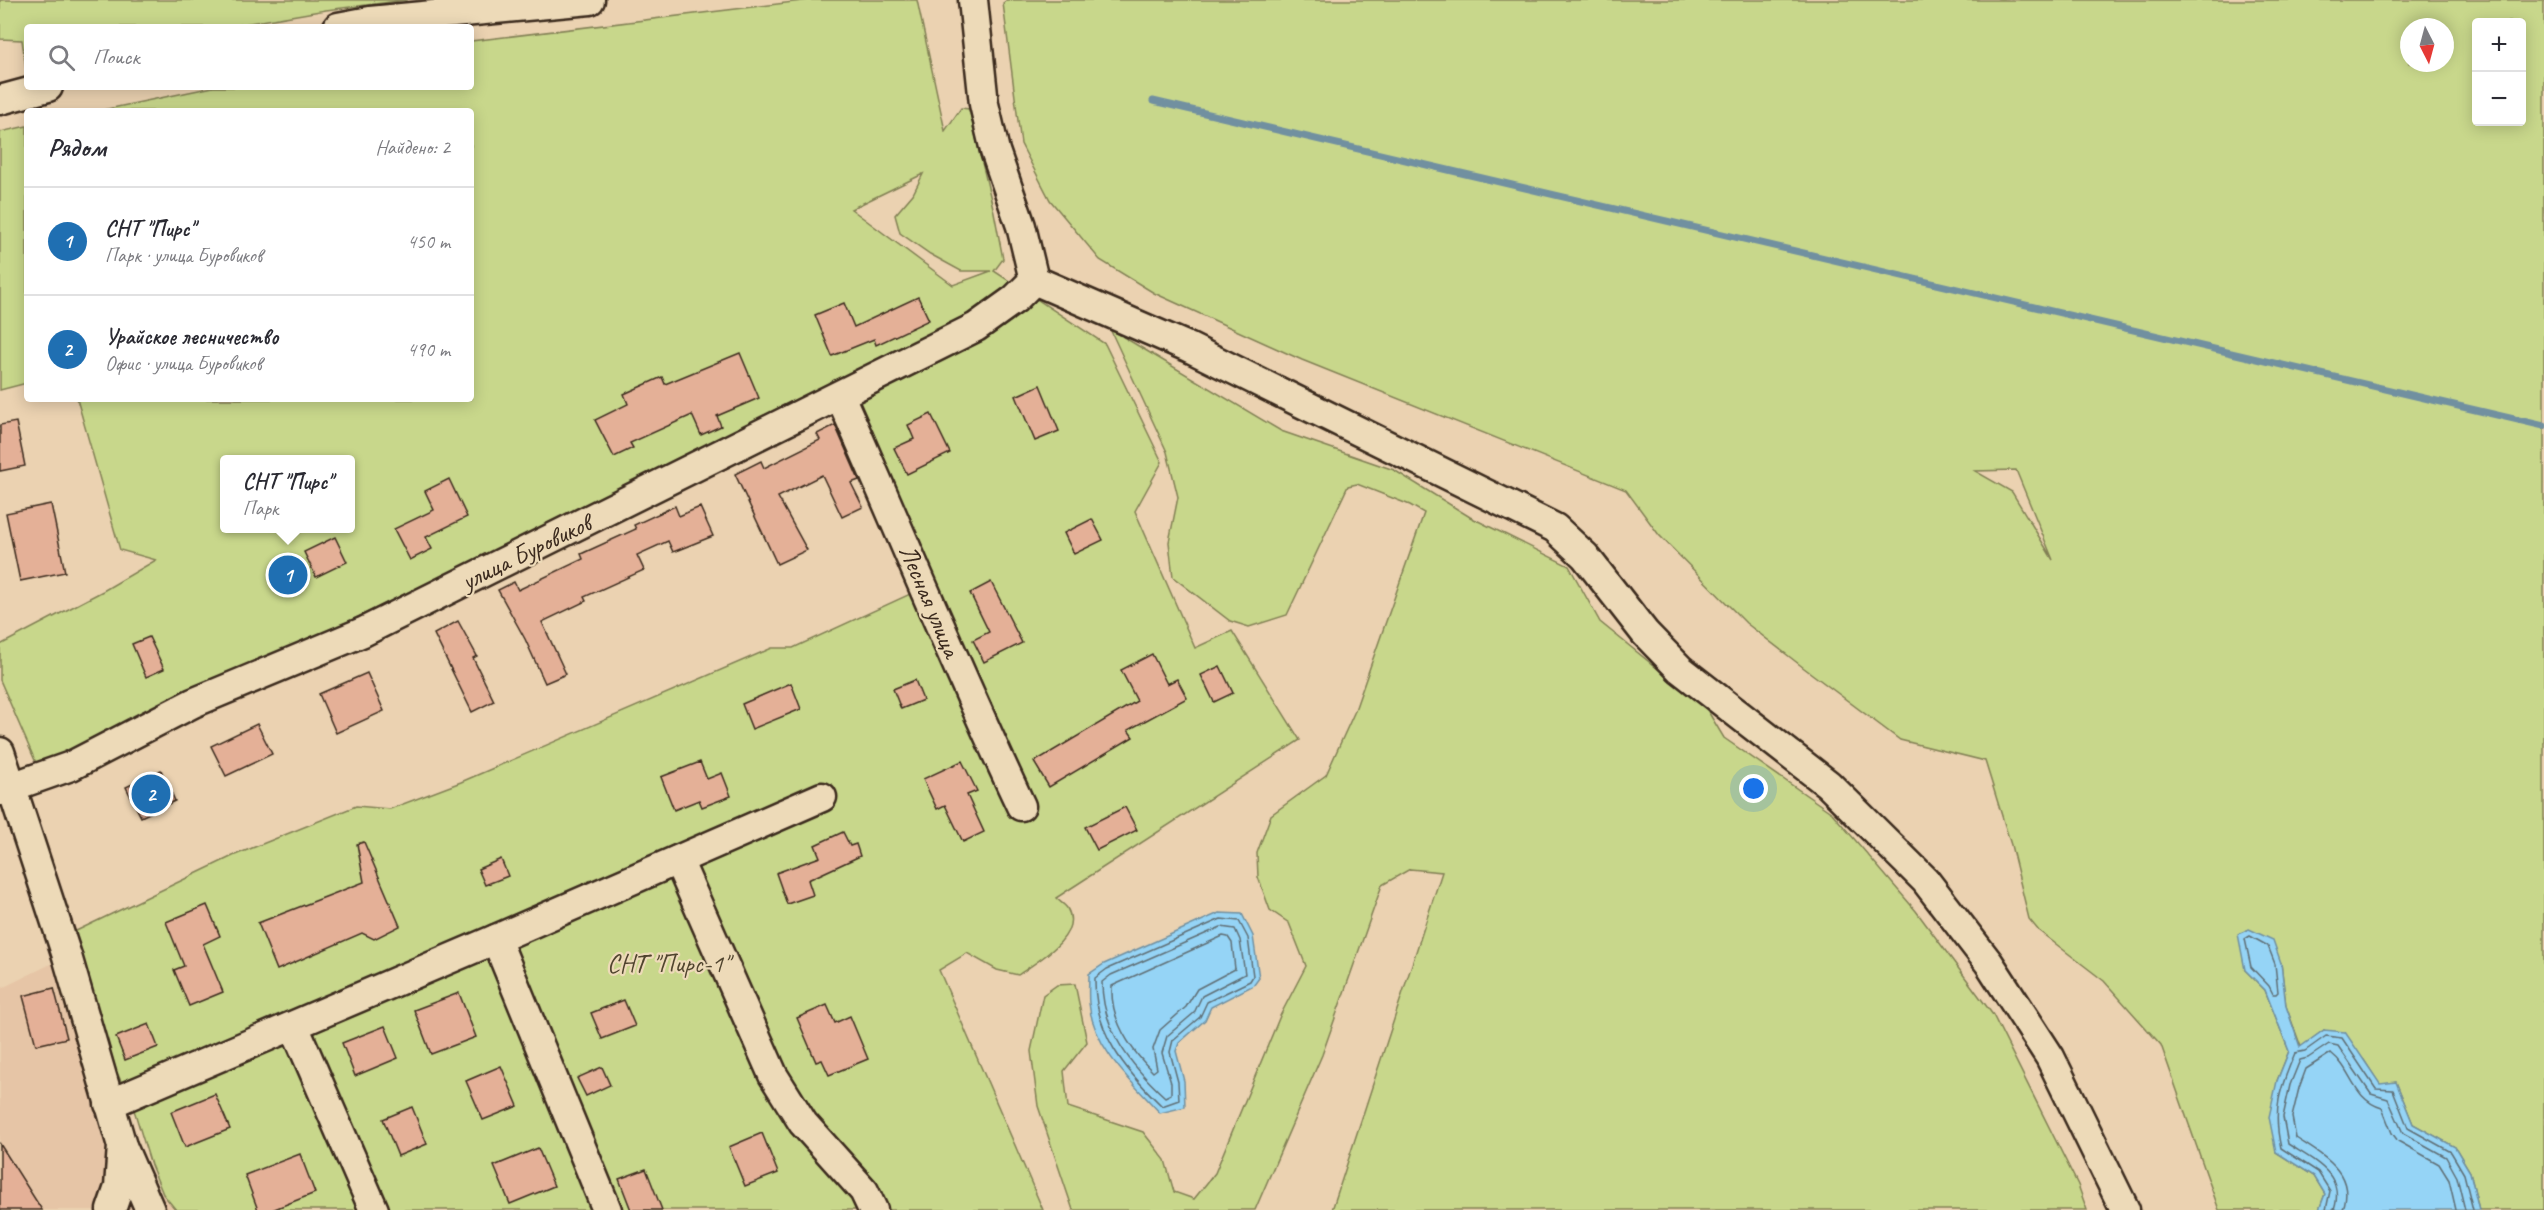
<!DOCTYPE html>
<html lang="ru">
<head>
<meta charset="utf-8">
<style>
  body { margin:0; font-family:Caveat,sans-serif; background:#f2f2f3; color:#2b2b33 }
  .controls { position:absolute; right:18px; top:18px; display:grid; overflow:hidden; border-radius:6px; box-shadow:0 3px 15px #0003 }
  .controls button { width:54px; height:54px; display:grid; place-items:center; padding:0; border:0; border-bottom:2px solid #e1e1e2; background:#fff; color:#2b2b33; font:30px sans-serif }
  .compass { position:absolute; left:2400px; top:18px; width:54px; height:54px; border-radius:50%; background:#fff; box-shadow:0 3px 15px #0003; rotate:174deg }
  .you { position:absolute; left:1754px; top:789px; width:21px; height:21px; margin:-15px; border:4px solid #fff; border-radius:50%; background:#1a73e8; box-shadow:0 0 0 9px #1a73e833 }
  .badge { display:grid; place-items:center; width:39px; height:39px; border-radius:50%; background:#1f6fb2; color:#fff; font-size:20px; font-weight:700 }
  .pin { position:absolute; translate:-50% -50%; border:3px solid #fff; box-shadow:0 2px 6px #0006 }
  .popup { position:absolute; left:220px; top:455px; width:135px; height:78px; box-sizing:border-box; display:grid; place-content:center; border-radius:6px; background:#fff; filter:drop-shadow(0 2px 4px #0005); font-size:20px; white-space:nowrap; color:#7c7c81 }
  .popup b { font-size:22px; color:#2b2b33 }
  .popup::after { content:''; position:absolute; left:50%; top:100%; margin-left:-12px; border:12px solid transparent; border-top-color:#fff }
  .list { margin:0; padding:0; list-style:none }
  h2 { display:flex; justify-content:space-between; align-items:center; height:78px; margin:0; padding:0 24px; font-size:26px }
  h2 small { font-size:20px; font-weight:400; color:#7c7c81 }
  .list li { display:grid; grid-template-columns:39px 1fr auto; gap:18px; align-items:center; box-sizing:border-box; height:108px; padding:0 24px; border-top:2px solid #e1e1e2 }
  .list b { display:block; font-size:22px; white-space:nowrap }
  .list p { margin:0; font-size:20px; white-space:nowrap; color:#7c7c81 }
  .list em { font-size:20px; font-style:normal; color:#7c7c81 }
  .icon { flex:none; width:33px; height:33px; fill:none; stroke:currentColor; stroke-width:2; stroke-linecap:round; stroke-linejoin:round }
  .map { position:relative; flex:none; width:2544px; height:1210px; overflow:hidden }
  .search { position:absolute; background:#fff; box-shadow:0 3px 15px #0003; left:24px; top:24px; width:450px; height:66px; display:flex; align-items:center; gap:15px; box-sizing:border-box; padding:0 21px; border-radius:6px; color:#7c7c81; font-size:22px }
  .panel { position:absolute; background:#fff; box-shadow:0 3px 15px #0003; left:24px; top:108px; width:450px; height:294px; border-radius:6px }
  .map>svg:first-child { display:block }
  .built { fill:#e6c5a6 }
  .green { fill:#c8d78b; stroke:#828054; stroke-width:1.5; fill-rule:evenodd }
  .water { fill:#95d4f6; stroke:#7190a0; stroke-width:1.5 }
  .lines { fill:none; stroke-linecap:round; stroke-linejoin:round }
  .shore { stroke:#5f6e74; stroke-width:1.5 }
  .stream { stroke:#7190a0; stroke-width:7 }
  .building { fill:#e4b097; stroke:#3b2a1e; stroke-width:1.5 }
  .minor-casing { stroke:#3b2a1e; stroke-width:33 }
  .minor { stroke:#eddab8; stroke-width:28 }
  .labels { text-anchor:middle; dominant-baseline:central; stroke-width:4.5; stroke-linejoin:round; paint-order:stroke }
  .street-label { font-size:26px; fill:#3b2a1e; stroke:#eddab8 }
  .park-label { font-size:26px; fill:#50442e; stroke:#eddab8 }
</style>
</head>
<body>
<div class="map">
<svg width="2544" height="1210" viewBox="0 0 2544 1210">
  <rect width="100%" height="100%" fill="#ebd2b1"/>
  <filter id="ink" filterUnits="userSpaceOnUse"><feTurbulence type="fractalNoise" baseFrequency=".0167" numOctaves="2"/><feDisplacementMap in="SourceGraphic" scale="12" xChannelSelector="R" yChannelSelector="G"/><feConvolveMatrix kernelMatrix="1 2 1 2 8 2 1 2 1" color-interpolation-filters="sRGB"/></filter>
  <g filter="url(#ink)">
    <!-- built -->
    <polygon class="built" points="67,956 122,1146 131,1208 163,1194 176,1210 0,1210 0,989"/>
    <!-- green -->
    <g class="green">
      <polygon points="0,0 407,0 326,10 226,27 27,27 26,70 22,40 0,39"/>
      <path d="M810,0H917L945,131L961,108L969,109L994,212L1003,259L994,271L1105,344L1162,462L1135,511L1195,648L1232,631L1300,740L1056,898C1059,901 1065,905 1067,908C1084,936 1036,962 1018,975L997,970L967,953L939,970L1043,1210H176L163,1194L151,1165L135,1113L116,1070L74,932L235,855L356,806L390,809L461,782L772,648H793L917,591L826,386L595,505L195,694L40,772L0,680V645L103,591L156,560L120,550L77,399H471V111H98L213,87H471V41ZM923,174L913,194L895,215L900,233L930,254L961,271H991L953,285L851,209ZM225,460H351V528H225Z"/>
      <path d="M1007,0H2544V1210H2479L2470,1172L2455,1147L2413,1124L2396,1082L2380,1085L2364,1060L2324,1030L2301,1047L2286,1006L2281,963L2245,970L2265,990L2289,1051L2277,1081L2276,1152L2314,1176L2325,1194L2319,1210H2219L2161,1045L2104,981L2039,931L2029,919L2011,845L1985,761L1900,740L1804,668L1746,623L1659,535L1626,490L1302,360L1154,293L1100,260L1050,200L1021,144L1003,3ZM2476,22H2522V122H2476ZM2409,27H2445V63H2409ZM2016,470L2053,560L2012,492L1975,471Z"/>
      <polygon points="27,126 27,383 0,390 0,132"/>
      <polygon points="1110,329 1281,431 1394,470 1470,517 1569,566 1600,622 1706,708 1724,738 1832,813 1916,911 1993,1015 2078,1185 2087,1210 1332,1210 1442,872 1410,869 1382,885 1322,1055 1255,1210 1073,1210 1038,1106 1031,1051 1043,995 1057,985 1075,984 1087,1042 1064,1071 1068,1107 1143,1132 1165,1160 1174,1192 1194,1199 1215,1173 1280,1016 1306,966 1289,923 1270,910 1258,877 1257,853 1271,815 1326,775 1354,713 1424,513 1410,505 1357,484 1348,486 1287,615 1249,627 1230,621 1173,577 1169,542 1178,497 1167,452"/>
    </g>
    <!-- water -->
    <g class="water">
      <path d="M1219,913L1242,914L1253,936L1259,978L1254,985L1211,1007L1205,1020L1179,1043L1176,1051L1184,1081L1185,1107L1160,1113C1132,1082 1093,1048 1089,1003C1088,994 1089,984 1089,974L1104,964Z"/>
      <polygon points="2249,929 2273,940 2281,963 2286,1006 2300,1047 2324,1030 2345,1032 2380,1084 2396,1082 2413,1124 2455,1147 2470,1172 2479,1210 2319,1210 2325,1194 2314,1176 2276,1152 2269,1117 2277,1081 2289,1051 2265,990 2245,970 2238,934"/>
    </g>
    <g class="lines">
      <!-- shore -->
      <g class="shore">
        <path d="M1221,919L1239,921L1248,938L1253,976L1250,981L1207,1002L1200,1017L1173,1040L1170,1052L1178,1082L1179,1100L1162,1106C1124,1069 1094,1033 1095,978L1107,969Z"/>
        <path d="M1221,927L1235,929L1240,940L1245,974L1202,996L1194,1013L1167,1036L1162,1053L1171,1083V1094L1165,1097C1131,1066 1102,1030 1102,982L1111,975Z"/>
        <path d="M1223,936L1228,937L1232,943L1235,969L1197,989L1186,1007L1160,1030L1153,1049L1157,1069L1153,1072C1130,1049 1110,1020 1112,986Z"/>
        <polygon points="2250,936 2268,946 2275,964 2278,992 2276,994 2273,994 2269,986 2251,967 2245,939"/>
        <path d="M2326,1210L2330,1191L2318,1172L2281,1148C2272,1110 2280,1088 2295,1053L2305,1051L2326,1036L2342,1038L2376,1089L2393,1090L2408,1128L2451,1152L2464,1174L2473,1210"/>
        <path d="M2334,1210C2346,1174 2314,1161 2288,1144L2283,1117L2290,1085L2300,1060L2308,1058L2329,1044L2338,1046L2371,1094L2388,1099L2403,1133L2446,1157L2457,1177L2465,1210"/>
        <path d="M2343,1210C2356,1172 2323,1156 2296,1138L2292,1117L2299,1088L2306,1069L2331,1053C2353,1070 2352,1099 2382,1108L2392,1133L2398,1141L2439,1164L2449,1180L2456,1210"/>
      </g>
      <!-- stream -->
      <polyline class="stream" points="1153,101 2544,426"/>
    </g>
    <!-- building -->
    <g class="building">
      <polygon points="918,297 929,320 876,345 874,339 832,356 815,315 844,303 854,327"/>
      <polygon points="740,353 759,398 717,416 721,426 701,435 692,415 630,443 633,448 614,457 595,420 628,404 624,394 662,377 665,384"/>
      <polygon points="1040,385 1059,431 1035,441 1016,396"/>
      <polygon points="931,414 950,453 907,474 894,448 914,439 908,425"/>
      <polygon points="16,422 25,466 0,471 0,425"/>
      <polygon points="835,425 859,480 851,483 863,507 842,517 822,475 778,497 807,550 777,564 735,474 761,461 764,468 820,440 817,434"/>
      <polygon points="449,479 467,517 426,537 432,549 410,560 394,529 434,510 425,491"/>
      <polygon points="51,504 65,572 20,581 6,513"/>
      <polygon points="675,506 679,516 700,507 713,536 673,552 668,541 637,555 644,570 584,597 586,601 542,622 566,674 545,683 525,639 498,590 514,582 518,590 583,559 581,554 636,529 634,525"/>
      <polygon points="1092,519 1103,540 1074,554 1064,533"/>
      <polygon points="335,537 347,562 316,577 304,552"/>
      <polygon points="991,582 1022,643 984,662 973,640 989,632 970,593"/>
      <polygon points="458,621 477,656 473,658 494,701 472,712 434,634"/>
      <polygon points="149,637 164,669 146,677 132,644"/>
      <polygon points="1152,654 1167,684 1177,679 1187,698 1128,730 1133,737 1049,787 1034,762 1137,701 1121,670"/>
      <polygon points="1220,666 1233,693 1214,702 1201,675"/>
      <polygon points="367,673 384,711 336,733 319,694"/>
      <polygon points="915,680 923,700 901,709 893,689"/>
      <polygon points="791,683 801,709 752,729 742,704"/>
      <polygon points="257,724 272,754 226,776 211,746"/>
      <polygon points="962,761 977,791 967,795 984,832 963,842 945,805 937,809 923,779"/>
      <polygon points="700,762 707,779 722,773 731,796 702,807 699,800 674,810 661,777"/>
      <polygon points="161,770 175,801 141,817 126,787"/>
      <polygon points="1125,807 1137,830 1097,850 1085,827"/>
      <polygon points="843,832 850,846 856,844 860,856 808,880 813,895 787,904 776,873 820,857 815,845"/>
      <polygon points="364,842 400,926 374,939 362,933 277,970 258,923 364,882 357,844"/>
      <polygon points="501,859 508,876 485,885 478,869"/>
      <polygon points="207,905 220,936 203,944 223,992 189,1006 174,970 184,966 166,922"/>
      <polygon points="54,988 67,1038 36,1045 23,996"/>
      <polygon points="459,993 476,1037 431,1054 414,1010"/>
      <polygon points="624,1000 635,1026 602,1039 591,1013"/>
      <polygon points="827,1005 835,1023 850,1016 868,1059 829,1075 822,1060 816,1062 797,1018"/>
      <polygon points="149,1024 158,1047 125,1060 116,1037"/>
      <polygon points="385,1026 398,1058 355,1076 342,1043"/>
      <polygon points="501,1066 518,1106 483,1120 466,1081"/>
      <polygon points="602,1067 610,1085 586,1096 577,1078"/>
      <polygon points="215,1094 230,1129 185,1147 171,1112"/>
      <polygon points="412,1107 427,1144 398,1156 383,1119"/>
      <polygon points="762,1133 778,1173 745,1186 729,1147"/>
      <polygon points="0,1144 42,1210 0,1210"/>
      <polygon points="538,1148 554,1186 510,1204 494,1166"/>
      <polygon points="300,1154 315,1193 272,1210 258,1210 245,1175"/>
      <polygon points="646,1169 662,1210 631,1210 619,1179"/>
    </g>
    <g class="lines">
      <defs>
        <g id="minor">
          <polyline points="973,0 984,104 995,151 1021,226 1034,280"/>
          <polyline points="338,27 370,21 590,0"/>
          <polyline points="0,100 48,87"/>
          <polyline points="1034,280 1188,347 1555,528 1585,556 1645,633 1680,669 1828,784 1925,880 1989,963 2050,1057 2125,1210"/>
          <path d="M840,396C901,532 957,671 1021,806"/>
          <polyline points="0,752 67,956 122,1146 119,1187 111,1210"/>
          <polyline points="0,791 71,766 193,703 363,632 976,327 1015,299 1034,280"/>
          <polyline points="678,860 773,1075 803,1123 864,1191 873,1210"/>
          <polyline points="496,939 607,1210"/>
          <polyline points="294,1026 374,1210"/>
          <polyline points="109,1104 496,939 822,797"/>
          <polyline points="123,1148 150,1210"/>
        </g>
      </defs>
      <!-- minor casing -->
      <use href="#minor" class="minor-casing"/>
      <!-- minor -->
      <use href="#minor" class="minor"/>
    </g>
  </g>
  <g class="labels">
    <!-- street labels -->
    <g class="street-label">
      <text transform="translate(526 552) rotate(-26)">улица Буровиков</text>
      <text transform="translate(930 601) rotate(67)">Лесная улица</text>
    </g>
    <!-- park labels -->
    <g class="park-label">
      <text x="668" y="963">СНТ "Пирс-1"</text>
    </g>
  </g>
</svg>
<div class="controls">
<button>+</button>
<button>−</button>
</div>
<svg class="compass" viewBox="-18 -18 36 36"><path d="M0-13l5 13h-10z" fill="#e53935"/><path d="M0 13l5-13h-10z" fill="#7c7c81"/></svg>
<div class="you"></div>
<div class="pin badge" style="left:288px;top:575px">1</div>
<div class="popup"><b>СНТ &quot;Пирс&quot;</b>Парк</div>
<div class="pin badge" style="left:151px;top:794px">2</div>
<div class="search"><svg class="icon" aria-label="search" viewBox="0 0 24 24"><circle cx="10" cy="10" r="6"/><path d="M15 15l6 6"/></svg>Поиск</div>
<section class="panel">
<h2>Рядом<small>Найдено: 2</small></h2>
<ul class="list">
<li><span class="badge">1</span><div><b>СНТ &quot;Пирс&quot;</b><p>Парк · улица Буровиков</p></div><em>450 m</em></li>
<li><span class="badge">2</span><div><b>Урайское лесничество</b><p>Офис · улица Буровиков</p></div><em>490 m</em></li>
</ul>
</section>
</div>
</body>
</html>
